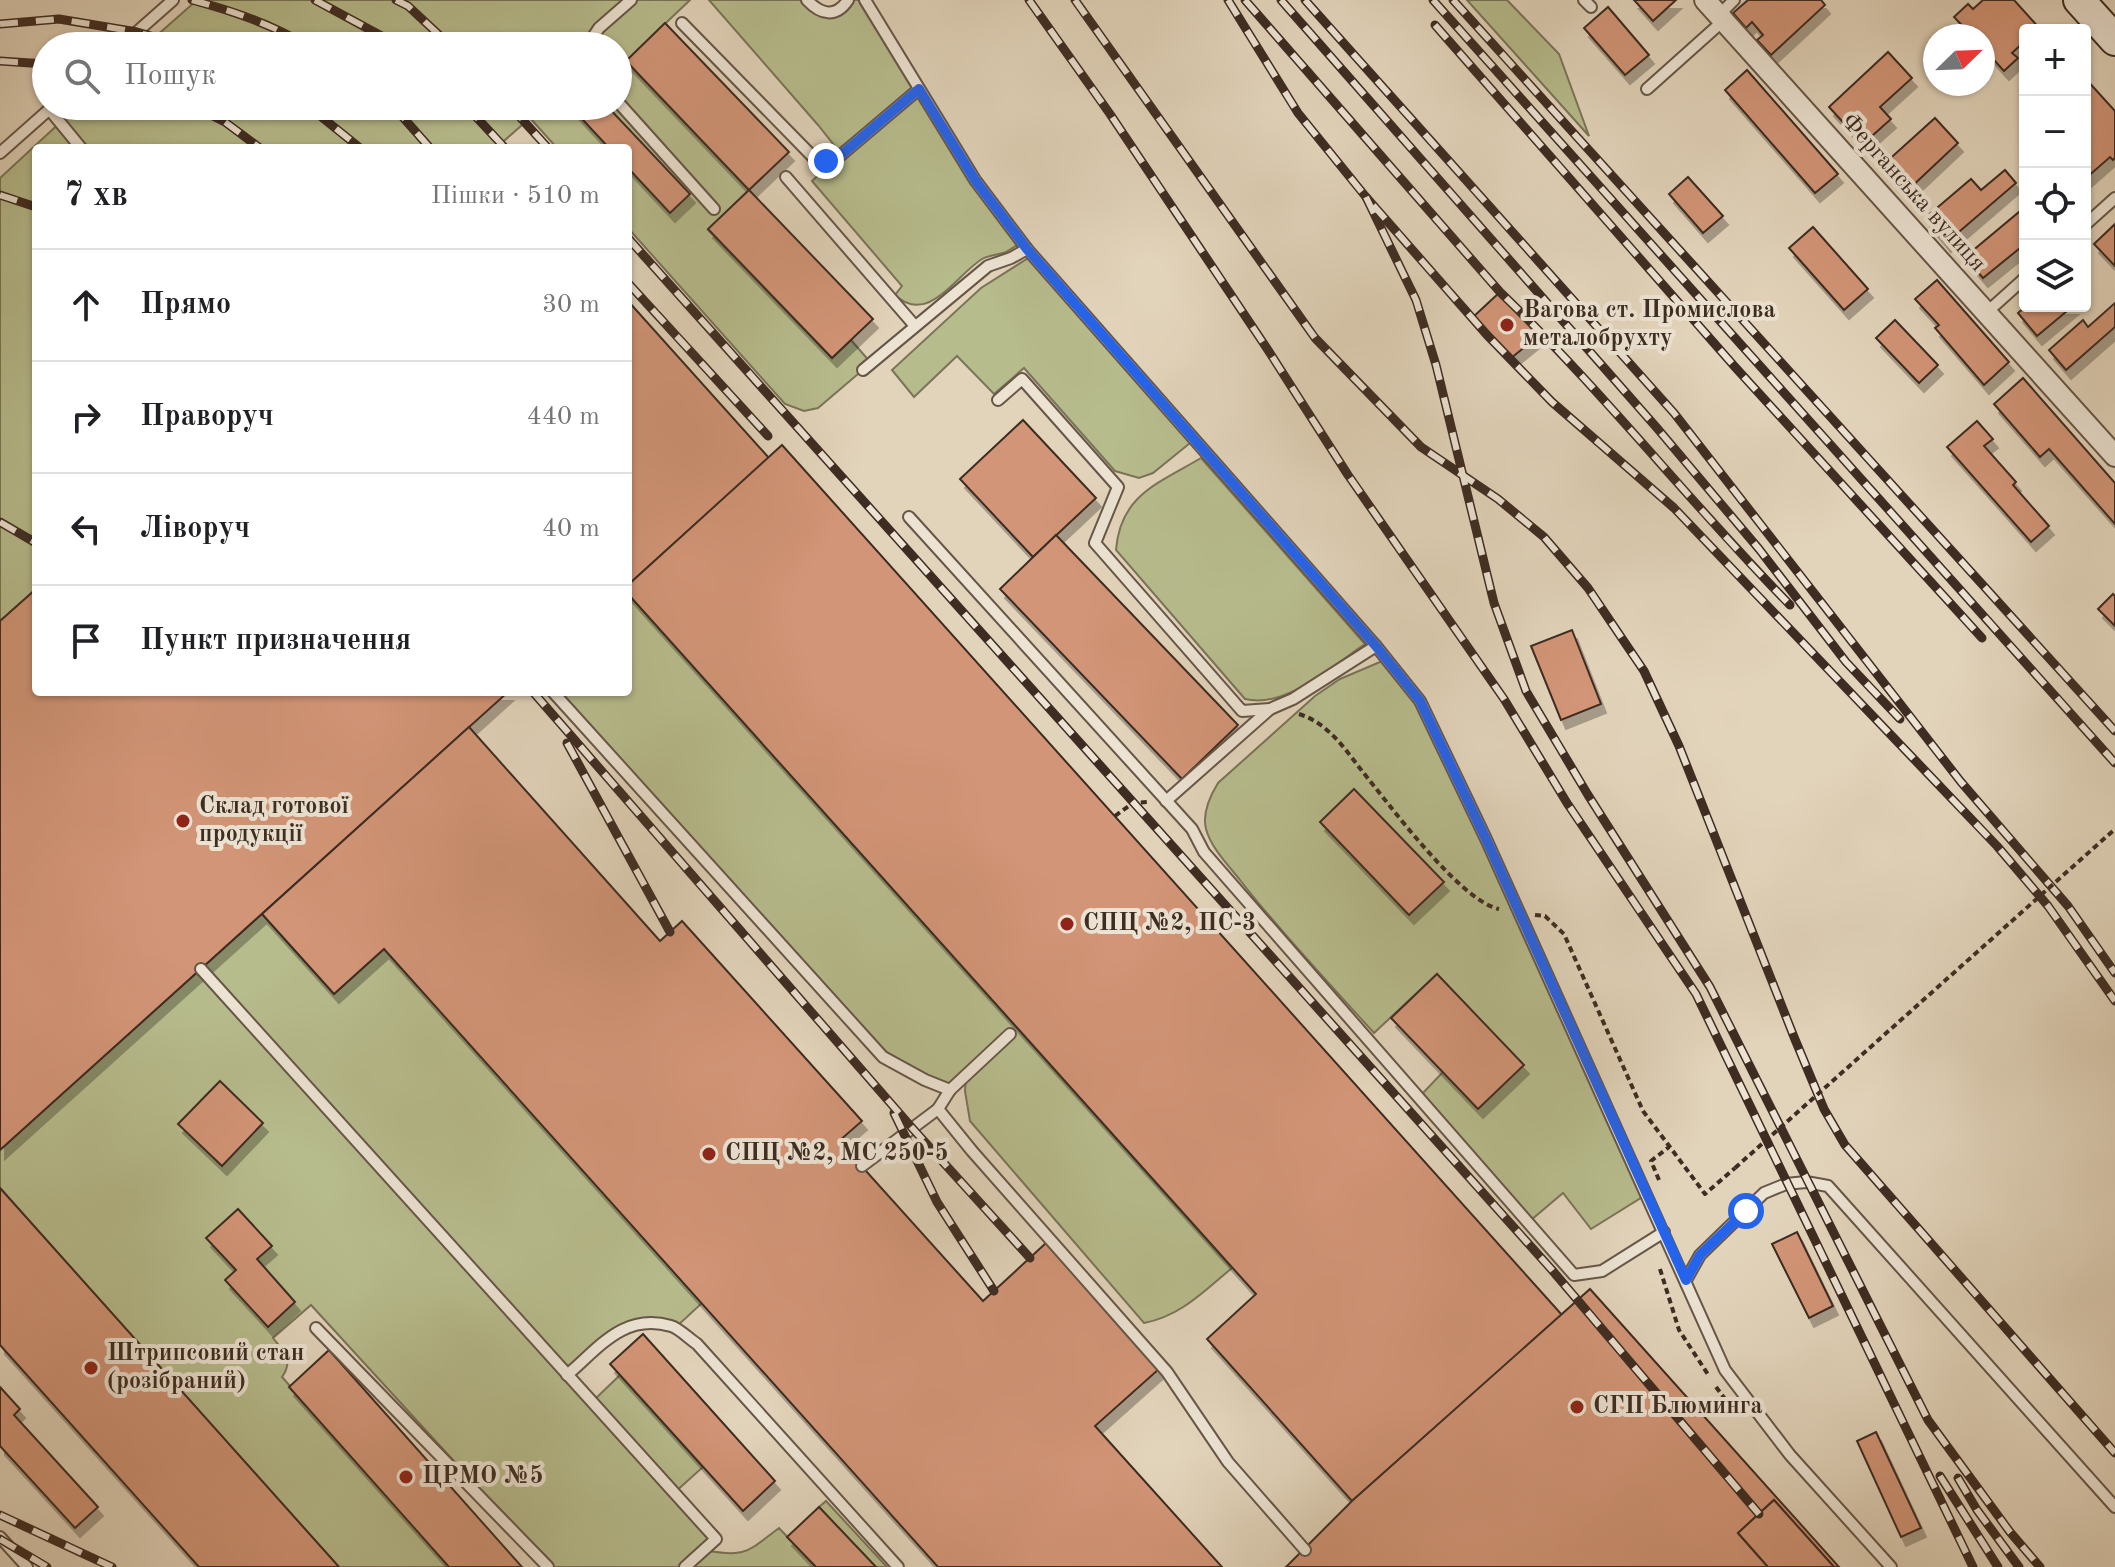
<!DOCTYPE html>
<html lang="uk">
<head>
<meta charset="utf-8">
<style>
  body { margin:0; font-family:"Old Standard TT",serif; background:#f6f6f6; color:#202124 }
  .controls { position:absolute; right:24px; top:24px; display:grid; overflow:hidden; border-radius:8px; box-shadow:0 2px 6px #0004 }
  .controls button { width:72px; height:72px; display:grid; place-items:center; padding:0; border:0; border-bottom:2px solid #e0e0e0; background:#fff; color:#202124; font:40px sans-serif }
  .compass { position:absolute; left:1923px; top:24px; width:72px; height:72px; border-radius:50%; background:#fff; box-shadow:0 2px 6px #0004; rotate:67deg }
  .stop { position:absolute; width:24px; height:24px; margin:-18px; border:6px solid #2563eb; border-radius:50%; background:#fff }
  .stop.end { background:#2563eb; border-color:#fff; box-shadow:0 2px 8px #0008 }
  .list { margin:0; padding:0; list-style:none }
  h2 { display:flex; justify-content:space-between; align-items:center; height:104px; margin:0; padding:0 32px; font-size:34px }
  h2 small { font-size:26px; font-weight:400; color:#757577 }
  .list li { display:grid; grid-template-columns:52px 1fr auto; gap:24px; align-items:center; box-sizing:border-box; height:112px; padding:0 32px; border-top:2px solid #e0e0e0 }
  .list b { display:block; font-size:30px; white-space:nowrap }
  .list em { font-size:26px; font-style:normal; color:#757577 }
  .icon { flex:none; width:44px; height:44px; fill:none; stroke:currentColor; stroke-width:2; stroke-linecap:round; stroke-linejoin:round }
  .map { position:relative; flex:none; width:2115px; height:1567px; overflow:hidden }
  .search { position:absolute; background:#fff; box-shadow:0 2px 6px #0004; left:32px; top:32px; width:600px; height:88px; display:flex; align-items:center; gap:20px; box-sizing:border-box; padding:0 28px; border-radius:44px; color:#757577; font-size:30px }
  .panel { position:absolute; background:#fff; box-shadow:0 2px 6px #0004; left:32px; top:144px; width:600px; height:552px; border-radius:8px }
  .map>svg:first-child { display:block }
  .green { fill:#b7bc8d; stroke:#7a7458; stroke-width:2 }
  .building { fill:#d29577; stroke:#3e2c22; stroke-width:2; filter:url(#shadow) }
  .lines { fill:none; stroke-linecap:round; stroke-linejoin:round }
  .lane-casing { stroke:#675648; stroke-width:14 }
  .street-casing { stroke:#675648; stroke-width:24 }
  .secondary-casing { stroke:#3e2c22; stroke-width:34 }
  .path { stroke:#3e2c22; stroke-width:4; stroke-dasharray:6 4; stroke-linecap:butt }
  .lane { stroke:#ece3d3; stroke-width:10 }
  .street { stroke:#ece3d3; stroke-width:20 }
  .secondary { stroke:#ece3d3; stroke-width:30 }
  .rail-casing { stroke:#3e2c22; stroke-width:9 }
  .rail { stroke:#ece3d3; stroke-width:6; stroke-dasharray:18; stroke-linecap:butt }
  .path-bridge { stroke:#3e2c22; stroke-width:4; stroke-dasharray:6 4; stroke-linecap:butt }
  .route { stroke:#2563eb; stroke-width:10 }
  .poi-dot { fill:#8f2418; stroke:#ece3d3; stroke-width:3 }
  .labels { text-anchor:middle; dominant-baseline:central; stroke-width:8; stroke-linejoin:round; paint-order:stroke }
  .street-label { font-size:24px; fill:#3e2c22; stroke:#ece3d3 }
  .poi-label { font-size:24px; font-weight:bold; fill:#3e2c22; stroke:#ece3d3; text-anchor:start }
</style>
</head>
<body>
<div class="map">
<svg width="2115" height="1567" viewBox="0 0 2115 1567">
  <defs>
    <filter id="shadow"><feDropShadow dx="5" dy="9" stdDeviation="0" flood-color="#0004"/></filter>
  </defs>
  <rect width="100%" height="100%" fill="#e2d4bb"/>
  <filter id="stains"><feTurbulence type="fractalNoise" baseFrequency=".0025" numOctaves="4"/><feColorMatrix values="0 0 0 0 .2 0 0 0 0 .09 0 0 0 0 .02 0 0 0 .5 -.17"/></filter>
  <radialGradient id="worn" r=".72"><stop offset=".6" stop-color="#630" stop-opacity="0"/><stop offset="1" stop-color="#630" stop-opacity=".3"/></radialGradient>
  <!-- green -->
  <g class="green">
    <polygon points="197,0 690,0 626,61 749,190 708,230 832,358 851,340 871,363 818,408 804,411 785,404 628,228 628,148 557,148 530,118 496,148 36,148 36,589 0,621 0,178 78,106 618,106 618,46 145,46"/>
    <path d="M709,0H807L824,13L848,0H865L919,89L1022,242C1017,245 1011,249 1006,252C998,255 989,255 982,259C955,276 928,326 895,295L902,286L812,181L841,154L818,125Z"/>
    <polygon points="1467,0 1507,0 1559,54 1589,136"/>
    <polygon points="1033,255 1195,439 1153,473 1139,478 1115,471 1024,368 994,394 957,356 914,397 892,370 981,288"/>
    <path d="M1201,458L1365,644C1332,666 1286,709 1245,699L1116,550C1120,495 1159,483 1201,458Z"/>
    <path d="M628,594L1232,1268C1204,1291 1181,1316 1144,1323L970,1121L965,1091L966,1077L950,1090L883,1057L553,692H628Z"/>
    <path d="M1387,659L1420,701L1647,1194L1591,1229L1563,1193L1531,1220L1421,1095L1443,1072L1523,1065L1437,974L1374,1033C1329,983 1282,934 1240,880C1229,866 1211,848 1206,829C1202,813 1210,796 1218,783L1315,696L1340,679Z"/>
    <path d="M262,914L334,994L384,949L702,1303L675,1328L623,1326L568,1375L592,1402L620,1375L703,1467L674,1493L716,1539L704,1550C746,1558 747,1552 779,1528L816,1567H551L311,1305L273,1338C284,1352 294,1360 282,1377L449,1567H339L0,1188V1150Z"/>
    <polygon points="826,1501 887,1567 876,1567 819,1507"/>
  </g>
  <!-- building -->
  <g class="building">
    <polygon points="1634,0 1676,0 1653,21"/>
    <polygon points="1748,0 1821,0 1825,5 1771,55 1757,40 1763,35 1752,22 1746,28 1733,13"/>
    <polygon points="1983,0 2014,0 2041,30 2025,30 2025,41 2012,53 2018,58 2004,71 1983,48 1983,36 1972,36 1954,17 1968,4 1973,9"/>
    <polygon points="1608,7 1649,55 1625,75 1584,28"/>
    <polygon points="665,23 789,152 749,190 626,61"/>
    <polygon points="1888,52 1912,78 1880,107 1891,119 1863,144 1829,107"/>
    <polygon points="1747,70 1838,174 1815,193 1725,90"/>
    <polygon points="2085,78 2115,111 2115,158 2113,160 2110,157 2085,179"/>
    <polygon points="570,106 607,106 690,194 670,213 628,168 628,148 609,148"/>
    <polygon points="1935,118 1958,143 1908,190 1884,164"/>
    <polygon points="2005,170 2016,183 1946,243 1925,218 1971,179 1981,190"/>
    <polygon points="1688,177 1723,216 1703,233 1669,194"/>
    <polygon points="749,190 873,319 832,358 708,229"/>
    <polygon points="2025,207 2025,244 1983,278 1965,257"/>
    <polygon points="2115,224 2115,266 2094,244"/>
    <polygon points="1813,227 1868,289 1844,310 1789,248"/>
    <polygon points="1937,280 2009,362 1984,385 1935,328 1939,325 1915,299"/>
    <polygon points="1500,292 1542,333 1510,359 1472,318"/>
    <polygon points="628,301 769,458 628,585"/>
    <polygon points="2115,303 2115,327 2066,370 2049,350 2083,320 2088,327"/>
    <polygon points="2026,306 2073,306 2037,336 2018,313"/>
    <polygon points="1895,320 1938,365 1919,383 1876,338"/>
    <polygon points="2023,378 2115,483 2115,524 2049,449 2040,457 1994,404"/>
    <polygon points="1023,420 1096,498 1033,557 960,479"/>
    <polygon points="1977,421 1993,439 1984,446 2016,482 2013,485 2049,526 2031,542 1947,447"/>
    <polygon points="782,445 1562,1315 1352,1501 1207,1339 1256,1294 628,594 628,585"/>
    <polygon points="1056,535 1238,725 1182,779 1000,589"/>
    <polygon points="36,589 36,692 508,692 0,1150 0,621"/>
    <polygon points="2113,594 2115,596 2115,626 2098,609"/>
    <polygon points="1572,630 1601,704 1561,720 1531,646"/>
    <polygon points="469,727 660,941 682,921 862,1121 839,1141 983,1301 1046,1243 1159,1369 1095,1426 1222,1567 938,1567 384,949 334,994 262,914"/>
    <polygon points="1354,789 1444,882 1409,915 1320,822"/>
    <polygon points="1437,974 1524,1065 1478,1109 1391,1018"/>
    <polygon points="220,1081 263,1123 222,1166 178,1124"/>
    <polygon points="0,1188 339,1567 199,1567 0,1345"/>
    <polygon points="238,1209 272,1246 257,1259 295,1302 268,1327 225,1280 236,1270 206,1238"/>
    <polygon points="1797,1232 1833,1306 1809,1318 1772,1244"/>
    <polygon points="1590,1289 1839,1567 1834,1567 1774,1500 1738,1533 1768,1567 1286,1567 1352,1501"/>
    <polygon points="643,1334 775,1481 743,1511 610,1364"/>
    <polygon points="329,1350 522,1567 449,1567 289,1387"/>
    <polygon points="0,1387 20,1409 14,1415 98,1507 75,1528 0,1446"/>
    <polygon points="1876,1432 1921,1528 1901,1537 1857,1441"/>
    <polygon points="1774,1500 1834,1567 1768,1567 1738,1533"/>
    <polygon points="819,1507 876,1567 816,1567 787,1537"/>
  </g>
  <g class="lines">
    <defs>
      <g id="lane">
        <path d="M807,0C821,15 836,18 848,0"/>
        <polyline points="865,0 975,180 1027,249"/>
        <polyline points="1584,0 1591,7"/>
        <path d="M682,23L813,157C825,161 830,162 841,155L919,89"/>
        <polyline points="121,46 173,0"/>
        <polyline points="587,46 599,28 631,0"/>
        <polyline points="1647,89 1723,21 1725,9 1734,0"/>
        <polyline points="618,102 714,209"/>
        <polyline points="49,109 81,148"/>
        <polyline points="0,153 53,106"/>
        <polyline points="786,177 915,326"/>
        <polyline points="2085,225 2115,198"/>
        <polyline points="1986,313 2025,278"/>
        <polyline points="863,370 988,266 1011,258 1027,249 1376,646"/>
        <polyline points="998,400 1022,379 1118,487 1095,543 1242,711 1270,709 1293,699 1376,646 1420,701 1486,839 1725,1370 1790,1455 1891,1567"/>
        <polyline points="909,517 1192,829 1204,852 1574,1275 1602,1271 1664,1232"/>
        <polyline points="553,692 883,1057 925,1080 950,1090 1010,1034"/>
        <polyline points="1166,801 1270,709"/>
        <polyline points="201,969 716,1539 685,1567"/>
        <polyline points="938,1109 972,1151 1167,1372 1228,1462 1305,1550"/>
        <polyline points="862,1166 938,1109 950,1090"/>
        <polyline points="1686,1280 1700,1255 1764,1193 1786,1184 1806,1182 1828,1186 2115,1507"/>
        <polyline points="316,1328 548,1567"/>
        <path d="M567,1375C599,1348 624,1312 671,1326C679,1328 689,1339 697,1344L898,1567"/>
        <polyline points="0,1537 27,1567"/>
      </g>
      <polyline id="street" points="1705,0 2115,456"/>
      <polyline id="secondary" points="2079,0 2115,40"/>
    </defs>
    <!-- lane casing -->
    <use href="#lane" class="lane-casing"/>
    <!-- street casing -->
    <use href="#street" class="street-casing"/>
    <!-- secondary casing -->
    <use href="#secondary" class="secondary-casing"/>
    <!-- path -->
    <g class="path">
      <path d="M1299,714C1328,723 1345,749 1362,771C1389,804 1460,901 1499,909"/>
      <polyline points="1115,816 1133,803 1148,802"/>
      <polyline points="1535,915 1545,916 1564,934 1643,1111 1705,1194 1735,1168"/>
      <polyline points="1659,1180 1651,1161 1669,1147"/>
      <polyline points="1660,1269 1679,1330 1709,1376"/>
      <polyline points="1716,1387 1737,1415"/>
    </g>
    <!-- lane -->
    <use href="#lane" class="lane"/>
    <!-- street -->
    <use href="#street" class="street"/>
    <!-- secondary -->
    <use href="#secondary" class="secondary"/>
    <defs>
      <g id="rail">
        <path d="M192,0C232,11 272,24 307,46"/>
        <polyline points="315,0 400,46"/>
        <polyline points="396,0 408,6 451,46"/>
        <polyline points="1029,0 1110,114 1268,350 1348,475 1504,699 1567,803 1696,994 1973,1567"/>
        <polyline points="1075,0 1315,338 1421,447 1498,499 1544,537 1588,588 1644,671 1679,746 1794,1037 1824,1109 1845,1145 2115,1453"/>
        <polyline points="1228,0 1298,113 1366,197 1487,335 1552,402 1674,508 1997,846 2048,906 2115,1001"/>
        <path d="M1245,0L1500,292C1603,391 1690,503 1790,605"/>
        <polyline points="1281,0 1657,428 1759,549 1846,662 1900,719"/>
        <polyline points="1305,0 1674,413 1961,782 2068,906 2115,973"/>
        <polyline points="1433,0 2115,763"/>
        <polyline points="1453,0 2115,731"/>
        <polyline points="0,24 59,19 137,32 185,46"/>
        <polyline points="1435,25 1735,367 1982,638"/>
        <polyline points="0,61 46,64"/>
        <polyline points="193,106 225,122 260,148"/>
        <polyline points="308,106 360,148"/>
        <polyline points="393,106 430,148"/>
        <polyline points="466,106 505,148"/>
        <polyline points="510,106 548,148"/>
        <polyline points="0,195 36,207"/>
        <polyline points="1366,197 1416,300 1436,365 1494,603 1526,691 1588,795 1710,987 1928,1420 2010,1532 2040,1567"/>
        <polyline points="628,238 1552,1270 1759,1514"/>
        <polyline points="628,283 768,436"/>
        <polyline points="0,522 36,543"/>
        <polyline points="533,692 913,1129 1030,1258"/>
        <polyline points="567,743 670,932"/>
        <polyline points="894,1113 937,1202 994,1291"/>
        <polyline points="1940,1476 1998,1567"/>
        <polyline points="1958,1478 1977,1510 2019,1567"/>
        <polyline points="0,1515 112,1567"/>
        <polyline points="0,1539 47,1567"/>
      </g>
    </defs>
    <!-- rail casing -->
    <use href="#rail" class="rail-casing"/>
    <!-- rail -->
    <use href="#rail" class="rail"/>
    <!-- path-bridge -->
    <polyline class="path-bridge" points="1735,1168 2115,829"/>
  </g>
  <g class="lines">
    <!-- route -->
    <polyline class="route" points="826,161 831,161 841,155 919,89 975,180 1027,249 1376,646 1420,701 1486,839 1686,1280 1700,1255 1746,1211"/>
  </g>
  <!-- markers -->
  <g class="poi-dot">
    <circle cx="1507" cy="325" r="8"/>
    <circle cx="183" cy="821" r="8"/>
    <circle cx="1067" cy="924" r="8"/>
    <circle cx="709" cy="1154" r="8"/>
    <circle cx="91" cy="1368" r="8"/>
    <circle cx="1577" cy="1407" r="8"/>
    <circle cx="406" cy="1477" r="8"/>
  </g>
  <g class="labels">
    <!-- street labels -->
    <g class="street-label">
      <text transform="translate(1913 193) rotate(48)">Ферганська вулиця</text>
    </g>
    <!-- poi labels -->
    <g class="poi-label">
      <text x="1523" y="311">Вагова ст. Промислова<tspan x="1523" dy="28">металобрухту</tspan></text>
      <text x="199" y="807">Склад готової<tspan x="199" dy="28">продукції</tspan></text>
      <text x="1083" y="924">СПЦ №2, ПС-3</text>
      <text x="725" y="1154">СПЦ №2, МС 250-5</text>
      <text x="107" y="1354">Штрипсовий стан<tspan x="107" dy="28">(розібраний)</tspan></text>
      <text x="1593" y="1407">СГП Блюминга</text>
      <text x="422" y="1477">ЦРМО №5</text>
    </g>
  </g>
  <rect width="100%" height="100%" filter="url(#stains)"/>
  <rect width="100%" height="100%" fill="url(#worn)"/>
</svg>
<div class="controls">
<button>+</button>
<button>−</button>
<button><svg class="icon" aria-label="locate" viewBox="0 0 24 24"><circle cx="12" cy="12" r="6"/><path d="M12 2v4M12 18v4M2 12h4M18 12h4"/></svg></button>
<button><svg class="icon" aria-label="layers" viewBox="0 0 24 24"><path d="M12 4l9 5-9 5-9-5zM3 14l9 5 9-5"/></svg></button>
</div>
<svg class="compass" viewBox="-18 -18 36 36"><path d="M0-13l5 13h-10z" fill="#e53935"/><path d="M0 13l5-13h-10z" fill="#757577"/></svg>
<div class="stop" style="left:1746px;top:1211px"></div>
<div class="stop end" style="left:826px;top:161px"></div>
<div class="search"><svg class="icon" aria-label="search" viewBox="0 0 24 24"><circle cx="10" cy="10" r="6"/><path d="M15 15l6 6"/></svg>Пошук</div>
<section class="panel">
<h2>7 хв<small>Пішки · 510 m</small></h2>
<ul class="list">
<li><svg class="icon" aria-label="ahead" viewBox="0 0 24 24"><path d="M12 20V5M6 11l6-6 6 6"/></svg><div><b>Прямо</b></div><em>30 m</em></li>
<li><svg class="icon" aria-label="right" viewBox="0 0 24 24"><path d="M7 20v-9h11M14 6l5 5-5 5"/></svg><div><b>Праворуч</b></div><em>440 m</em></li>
<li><svg class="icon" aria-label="left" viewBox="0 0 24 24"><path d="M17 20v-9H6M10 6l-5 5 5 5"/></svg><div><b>Ліворуч</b></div><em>40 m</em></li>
<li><svg class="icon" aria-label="arrive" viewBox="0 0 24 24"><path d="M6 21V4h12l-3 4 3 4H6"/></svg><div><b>Пункт призначення</b></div></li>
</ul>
</section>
</div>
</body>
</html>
